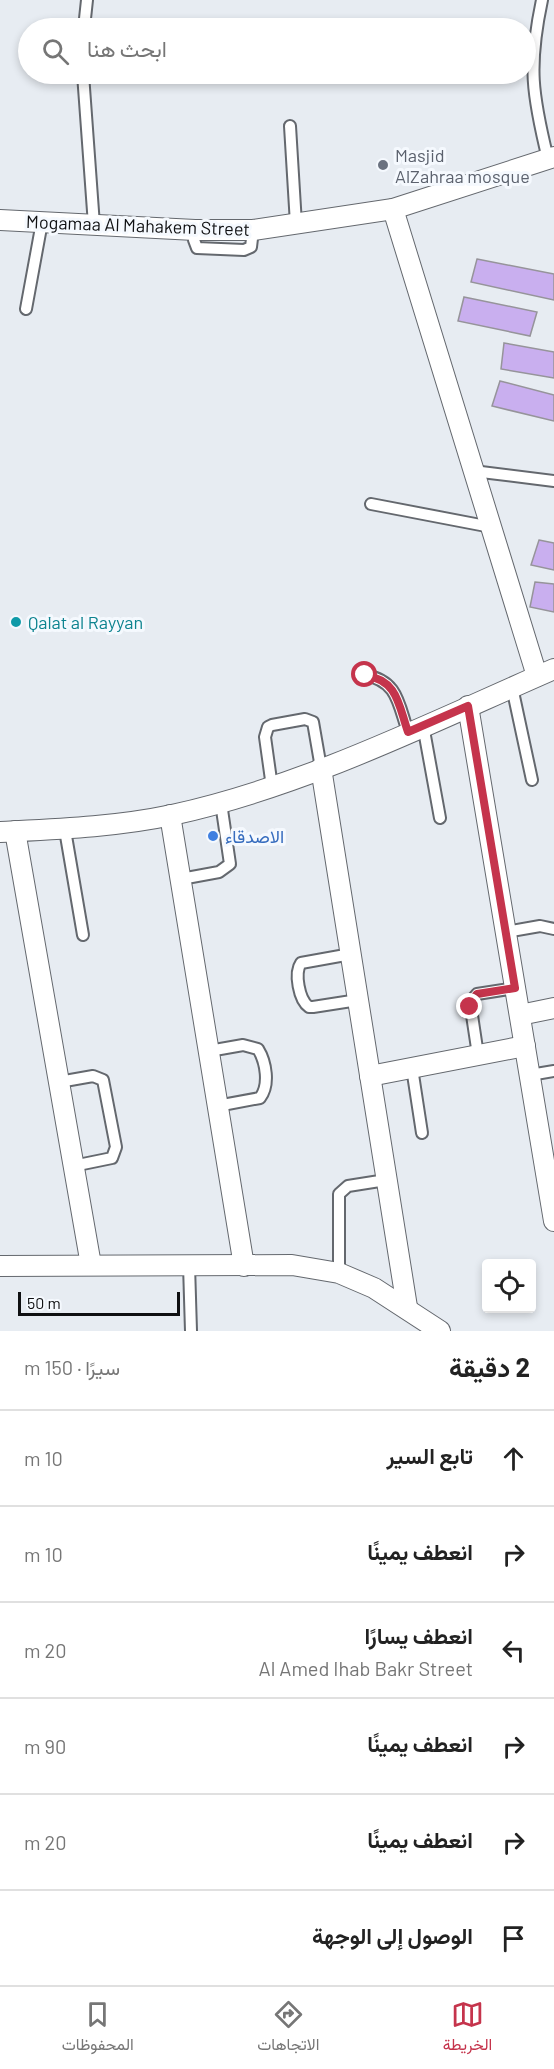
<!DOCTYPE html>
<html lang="ar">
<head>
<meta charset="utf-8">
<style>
  body { margin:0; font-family:Barlow,Vazirmatn,sans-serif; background:#f2f2f2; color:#222; direction:rtl }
  .controls { position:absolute; right:18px; bottom:18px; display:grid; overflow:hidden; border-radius:6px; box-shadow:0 3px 9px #0003 }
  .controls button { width:54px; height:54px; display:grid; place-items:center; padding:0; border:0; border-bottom:2px solid #e0e0e0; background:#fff; color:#222; font:30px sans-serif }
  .scale { position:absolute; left:18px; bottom:15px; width:162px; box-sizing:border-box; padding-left:6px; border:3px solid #0f1012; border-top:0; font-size:16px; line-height:21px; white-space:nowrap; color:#0f1012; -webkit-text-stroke:4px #f5f9fe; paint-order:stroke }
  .stop { position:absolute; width:18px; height:18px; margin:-14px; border:4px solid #c5344c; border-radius:50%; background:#fff }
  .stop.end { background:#c5344c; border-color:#fff; box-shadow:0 2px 6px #0008 }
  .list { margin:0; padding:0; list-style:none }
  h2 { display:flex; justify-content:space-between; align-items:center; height:78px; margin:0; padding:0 24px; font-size:26px }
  h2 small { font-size:20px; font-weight:400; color:#767676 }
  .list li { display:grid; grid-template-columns:39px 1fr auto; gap:18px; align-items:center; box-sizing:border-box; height:96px; padding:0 24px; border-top:2px solid #e0e0e0 }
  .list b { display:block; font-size:22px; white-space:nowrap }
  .list p { margin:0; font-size:20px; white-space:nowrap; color:#767676 }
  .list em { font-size:20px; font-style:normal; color:#767676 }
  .icon { flex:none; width:33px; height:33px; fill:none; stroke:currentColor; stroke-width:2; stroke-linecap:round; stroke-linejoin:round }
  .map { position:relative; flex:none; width:554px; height:1331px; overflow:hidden; direction:ltr }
  .search { position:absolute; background:#fff; box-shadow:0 3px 9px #0003; left:18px; right:18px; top:18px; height:66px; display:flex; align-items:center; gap:15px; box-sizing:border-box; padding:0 21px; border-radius:33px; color:#767676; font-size:22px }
  .sheet { height:654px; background:#fff }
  nav { display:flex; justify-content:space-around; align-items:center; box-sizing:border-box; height:84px; border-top:2px solid #e0e0e0; background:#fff; font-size:16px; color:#767676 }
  nav a { display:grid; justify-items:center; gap:3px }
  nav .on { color:#c5344c }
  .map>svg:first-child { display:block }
  .building { fill:#c9afef; stroke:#96949a; stroke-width:1.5 }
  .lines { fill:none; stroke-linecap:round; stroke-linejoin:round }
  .lane-casing { stroke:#64686e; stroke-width:14 }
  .street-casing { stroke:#64686e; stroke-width:22 }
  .lane { stroke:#fff; stroke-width:10 }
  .street { stroke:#fff; stroke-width:20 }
  .route { stroke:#c5344c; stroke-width:8 }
  .worship-dot { fill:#6b7280; stroke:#f5f9fe; stroke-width:2 }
  .culture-dot { fill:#0f9aa8; stroke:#f5f9fe; stroke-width:2 }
  .shop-dot { fill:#3f7fe0; stroke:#f5f9fe; stroke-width:2 }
  .labels { text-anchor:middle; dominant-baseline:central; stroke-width:6; stroke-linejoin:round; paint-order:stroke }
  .worship-label { font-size:18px; fill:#5b616d; stroke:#f5f9fe; text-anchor:start }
  .street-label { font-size:18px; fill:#0f1012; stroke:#f5f9fe }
  .culture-label { font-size:18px; fill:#0d838f; stroke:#f5f9fe; text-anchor:start }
  .shop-label { font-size:18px; fill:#366cbe; stroke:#f5f9fe; text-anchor:start }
</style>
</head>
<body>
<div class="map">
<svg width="554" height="1331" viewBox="0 0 554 1331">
  <rect width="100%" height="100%" fill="#e7ecf2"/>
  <!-- building -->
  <g class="building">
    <polygon points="477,259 554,274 554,300 471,282"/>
    <polygon points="464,297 537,312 530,336 458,321"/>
    <polygon points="504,343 554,352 554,378 501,369"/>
    <polygon points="500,381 554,395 554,421 492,406"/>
    <polygon points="539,540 554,543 554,570 531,565"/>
    <polygon points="535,582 554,584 554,612 530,607"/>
  </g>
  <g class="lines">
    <defs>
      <g id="lane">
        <path d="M542,0C528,66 532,94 548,159"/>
        <polyline points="84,28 87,0"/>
        <polyline points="83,74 94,225"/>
        <polyline points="290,126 296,224"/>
        <polyline points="195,230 194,240 197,248 244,250 251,247 253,230"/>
        <polyline points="26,309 42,222"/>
        <polyline points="473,471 554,481"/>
        <polyline points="371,504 491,527"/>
        <path d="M365,675C398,681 398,703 408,732"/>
        <polyline points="512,687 532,780"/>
        <polyline points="423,725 440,818"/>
        <polyline points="272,787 265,737 268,727 272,725 305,719 313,722 321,768"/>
        <polyline points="65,830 83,935"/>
        <polyline points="181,879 219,872 230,864 221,803"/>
        <polyline points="506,932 540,926 554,929"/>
        <path d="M351,954L301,963C294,973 299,1000 309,1007H313L358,1000"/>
        <path d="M209,1051L243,1045L258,1049C266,1062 270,1085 260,1098L217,1106"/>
        <polyline points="478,1055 470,1002 477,994 515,988"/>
        <polyline points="412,1068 422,1133"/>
        <polyline points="530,1075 554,1071"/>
        <polyline points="59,1082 93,1076 103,1080 116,1147 112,1158 73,1166"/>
        <polyline points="189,1265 191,1331"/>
        <polyline points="339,1273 339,1194 348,1186 386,1180"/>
      </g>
      <g id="street">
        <polyline points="393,209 537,676"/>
        <polyline points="0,220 195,230 253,230 393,209 554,157"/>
        <polyline points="468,706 554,1221"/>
        <polyline points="321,768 407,1307"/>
        <polyline points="170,815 244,1266"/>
        <polyline points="15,831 91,1265"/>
        <path d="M0,832C58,829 115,827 172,815C305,786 430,723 554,669"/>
        <polyline points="520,1015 554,1008"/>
        <polyline points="370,1076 525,1046"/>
        <polyline points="0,1266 292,1265 339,1273 374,1288 440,1331"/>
      </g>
    </defs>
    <!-- lane casing -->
    <use href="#lane" class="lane-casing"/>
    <!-- street casing -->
    <use href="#street" class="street-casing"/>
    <!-- lane -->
    <use href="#lane" class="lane"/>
    <!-- street -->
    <use href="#street" class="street"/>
  </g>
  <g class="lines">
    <!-- route -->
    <path class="route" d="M365,675C398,681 398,703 408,732L468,706L515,988L477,994L470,1002V1007"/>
  </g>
  <!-- markers -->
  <circle class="worship-dot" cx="383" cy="165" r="6"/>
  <circle class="culture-dot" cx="16" cy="622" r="6"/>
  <circle class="shop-dot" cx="213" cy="836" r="6"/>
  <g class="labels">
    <!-- worship labels -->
    <g class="worship-label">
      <text x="395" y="155">Masjid<tspan x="395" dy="21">AlZahraa mosque</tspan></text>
    </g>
    <!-- street labels -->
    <g class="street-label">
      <text transform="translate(138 225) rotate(2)">Mogamaa Al Mahakem Street</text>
    </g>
    <!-- culture labels -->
    <g class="culture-label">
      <text x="28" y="622">Qalat al Rayyan</text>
    </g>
    <!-- shop labels -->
    <g class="shop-label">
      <text x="225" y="836">الاصدقاء</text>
    </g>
  </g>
</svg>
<div class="controls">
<button><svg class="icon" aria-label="locate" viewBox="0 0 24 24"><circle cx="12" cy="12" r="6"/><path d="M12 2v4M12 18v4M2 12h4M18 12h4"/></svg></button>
</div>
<div class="scale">50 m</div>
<div class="stop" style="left:365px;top:675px"></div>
<div class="stop end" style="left:470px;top:1007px"></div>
<div class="search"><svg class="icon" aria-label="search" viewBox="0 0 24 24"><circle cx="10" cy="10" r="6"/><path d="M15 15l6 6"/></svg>ابحث هنا</div>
</div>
<section class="sheet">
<h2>2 دقيقة<small>سيرًا · 150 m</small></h2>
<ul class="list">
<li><svg class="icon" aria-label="ahead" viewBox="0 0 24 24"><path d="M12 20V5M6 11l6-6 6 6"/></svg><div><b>تابع السير</b></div><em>10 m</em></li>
<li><svg class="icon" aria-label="right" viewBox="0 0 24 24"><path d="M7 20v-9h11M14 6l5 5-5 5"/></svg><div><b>انعطف يمينًا</b></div><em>10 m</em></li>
<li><svg class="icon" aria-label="left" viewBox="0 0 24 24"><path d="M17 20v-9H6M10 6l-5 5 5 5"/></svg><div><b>انعطف يسارًا</b><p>Al Amed Ihab Bakr Street</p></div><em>20 m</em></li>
<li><svg class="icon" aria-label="right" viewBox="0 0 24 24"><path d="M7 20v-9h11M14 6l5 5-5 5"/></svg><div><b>انعطف يمينًا</b></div><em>90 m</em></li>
<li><svg class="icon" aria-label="right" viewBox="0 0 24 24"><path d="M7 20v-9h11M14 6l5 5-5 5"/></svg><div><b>انعطف يمينًا</b></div><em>20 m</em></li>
<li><svg class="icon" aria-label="arrive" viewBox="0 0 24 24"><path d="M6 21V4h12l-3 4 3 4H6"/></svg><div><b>الوصول إلى الوجهة</b></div></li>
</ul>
</section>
<nav>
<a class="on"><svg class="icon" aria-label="map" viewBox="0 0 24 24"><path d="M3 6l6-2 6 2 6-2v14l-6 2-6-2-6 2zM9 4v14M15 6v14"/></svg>الخريطة</a>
<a><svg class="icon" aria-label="directions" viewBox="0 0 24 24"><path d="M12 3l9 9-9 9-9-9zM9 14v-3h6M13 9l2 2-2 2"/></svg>الاتجاهات</a>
<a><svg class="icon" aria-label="saved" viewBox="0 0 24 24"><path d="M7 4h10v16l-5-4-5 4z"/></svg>المحفوظات</a>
</nav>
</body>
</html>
